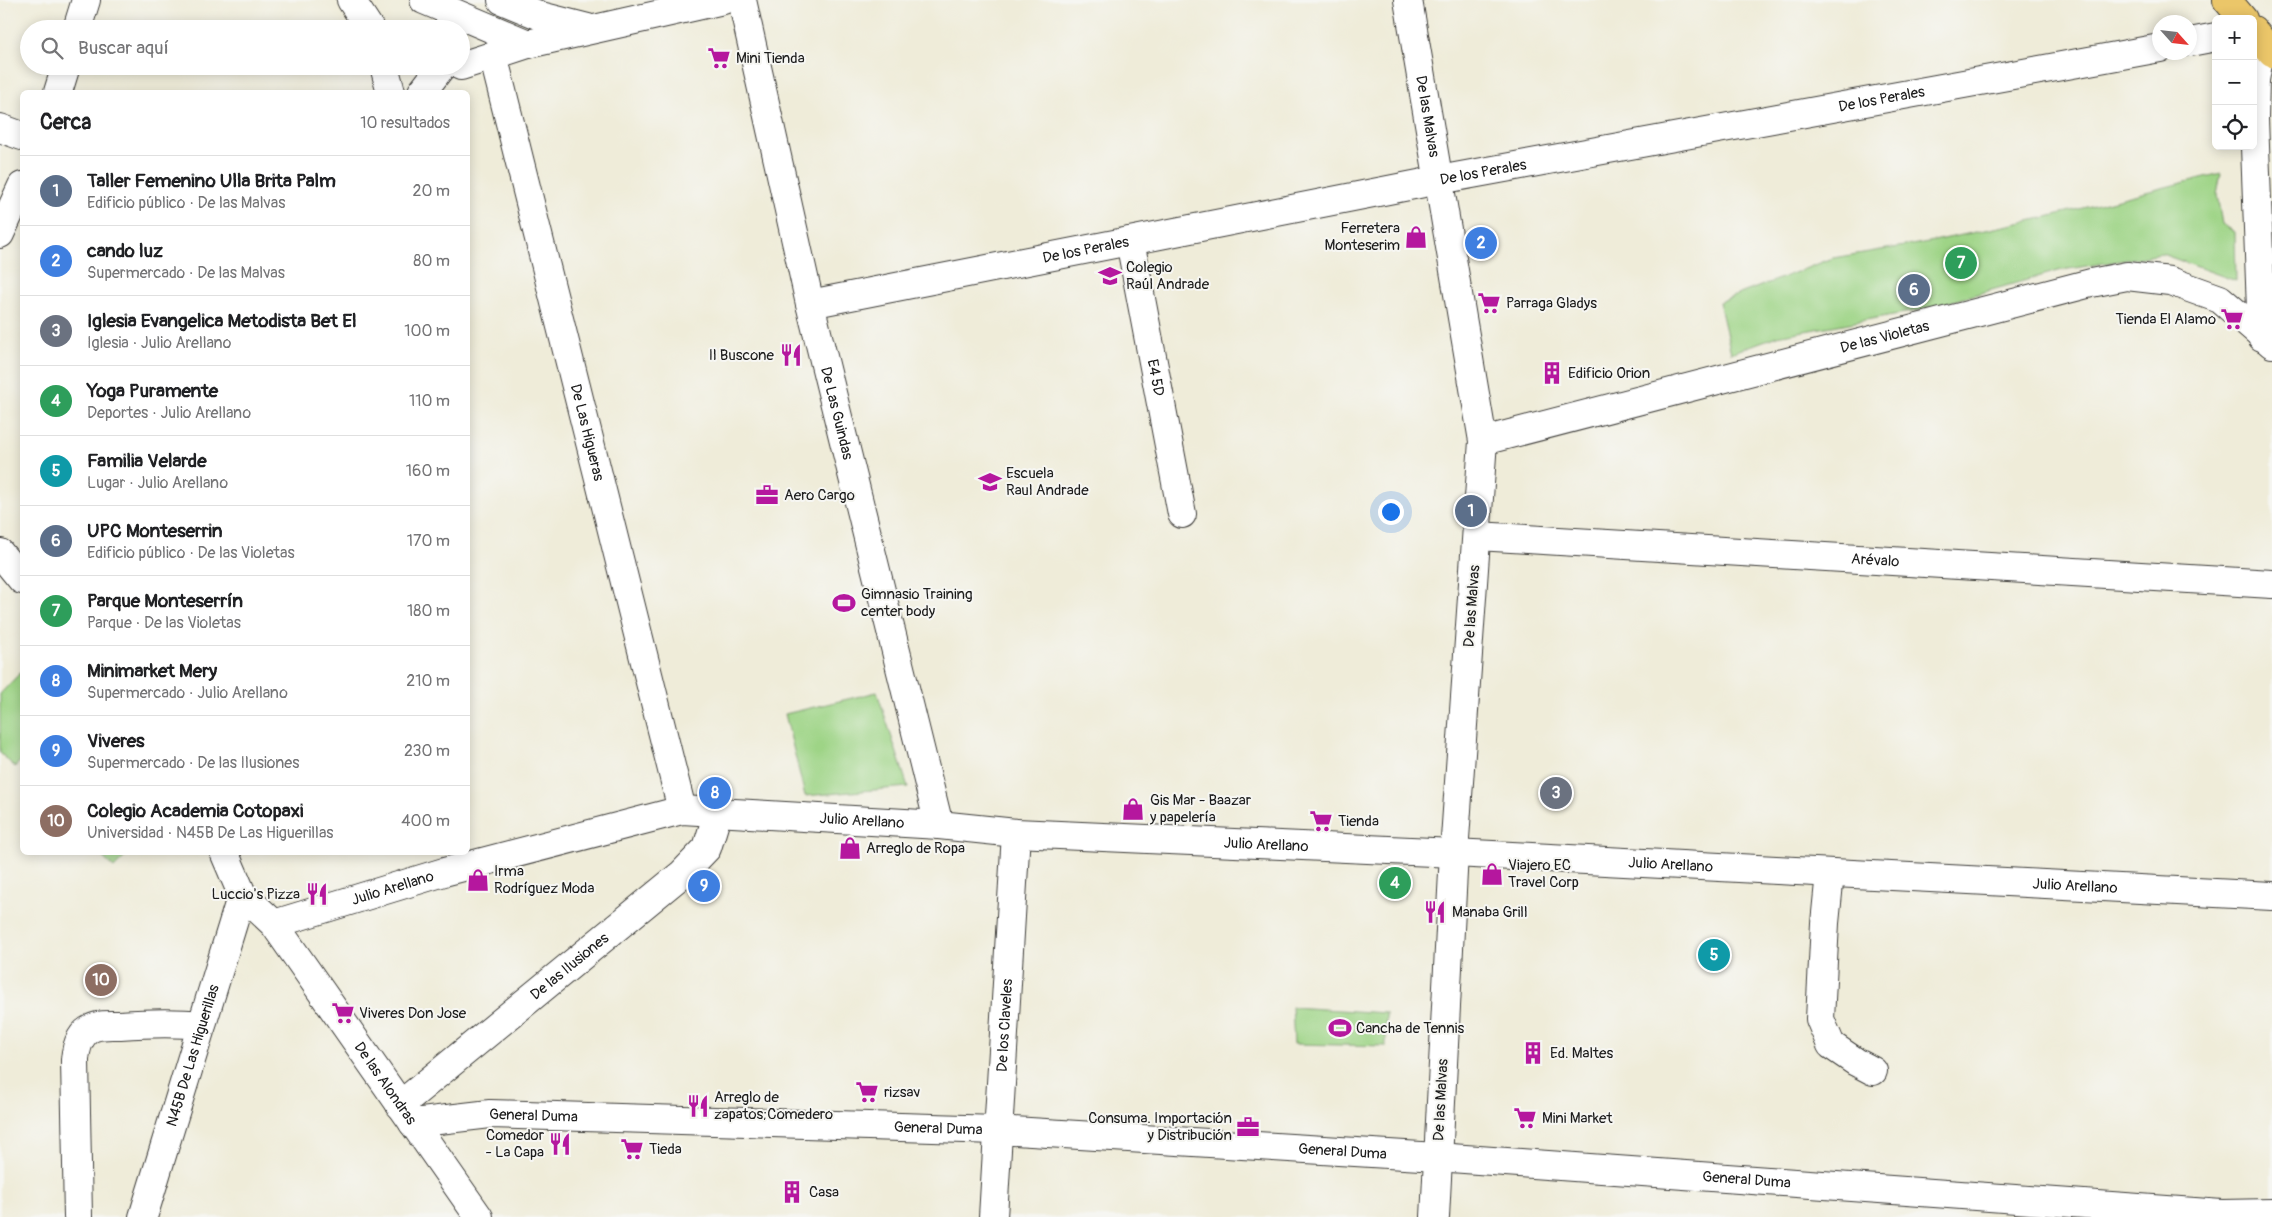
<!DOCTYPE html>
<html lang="es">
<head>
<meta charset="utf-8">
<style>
  body { margin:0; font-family:Pangolin,sans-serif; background:#f2f2f2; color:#202124 }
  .controls { position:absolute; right:15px; top:15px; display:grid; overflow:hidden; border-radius:8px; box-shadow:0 2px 12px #0003 }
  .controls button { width:45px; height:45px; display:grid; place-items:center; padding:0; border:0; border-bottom:1px solid #e0e0e0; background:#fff; color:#202124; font:25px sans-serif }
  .compass { position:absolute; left:2152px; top:15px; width:45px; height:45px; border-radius:50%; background:#fff; box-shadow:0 2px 12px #0003; rotate:117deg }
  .you { position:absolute; left:1390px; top:511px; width:18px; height:18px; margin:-12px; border:4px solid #fff; border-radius:50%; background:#1a73e8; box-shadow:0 0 0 8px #1a73e833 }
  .badge { display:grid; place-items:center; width:32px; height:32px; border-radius:50%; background:#d93025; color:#fff; font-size:16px; font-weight:700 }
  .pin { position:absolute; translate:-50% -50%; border:2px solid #fff; box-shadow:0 1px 5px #0006 }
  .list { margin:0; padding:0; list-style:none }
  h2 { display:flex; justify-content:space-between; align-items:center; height:65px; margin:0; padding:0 20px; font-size:21px }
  h2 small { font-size:16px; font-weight:400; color:#757577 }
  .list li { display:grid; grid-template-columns:32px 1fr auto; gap:15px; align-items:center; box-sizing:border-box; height:70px; padding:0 20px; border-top:1px solid #e0e0e0 }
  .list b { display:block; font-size:19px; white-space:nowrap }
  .list p { margin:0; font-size:16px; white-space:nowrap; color:#757577 }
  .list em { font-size:16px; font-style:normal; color:#757577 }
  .icon { flex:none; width:28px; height:28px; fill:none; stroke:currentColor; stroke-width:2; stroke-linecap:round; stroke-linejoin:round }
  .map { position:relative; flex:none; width:2272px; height:1217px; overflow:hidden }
  .search { position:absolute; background:#fff; box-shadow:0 2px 12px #0003; left:20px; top:20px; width:450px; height:55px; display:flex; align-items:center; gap:12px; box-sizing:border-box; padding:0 18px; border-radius:28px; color:#757577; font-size:19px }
  .panel { position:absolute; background:#fff; box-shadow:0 2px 12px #0003; left:20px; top:90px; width:450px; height:765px; border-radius:8px }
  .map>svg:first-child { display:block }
  .green { fill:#9ed486; stroke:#5d7851 }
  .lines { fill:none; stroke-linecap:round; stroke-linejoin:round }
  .minor-casing { stroke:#3c3b38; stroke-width:30 }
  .major-casing { stroke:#3c3b38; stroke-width:30 }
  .minor { stroke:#fff; stroke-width:28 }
  .major { stroke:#ebc669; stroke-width:28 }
  .labels { text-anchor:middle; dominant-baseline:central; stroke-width:4; stroke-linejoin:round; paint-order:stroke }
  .poi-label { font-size:15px; fill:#1c1c1c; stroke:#f6f6f2; text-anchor:start }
  .street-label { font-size:15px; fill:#1c1c1c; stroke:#f6f6f2 }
</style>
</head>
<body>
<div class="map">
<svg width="2272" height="1217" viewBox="0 0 2272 1217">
  <rect width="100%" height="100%" fill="#f6f6f2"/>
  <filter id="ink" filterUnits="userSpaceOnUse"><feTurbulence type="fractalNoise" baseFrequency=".02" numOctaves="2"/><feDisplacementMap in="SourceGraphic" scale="10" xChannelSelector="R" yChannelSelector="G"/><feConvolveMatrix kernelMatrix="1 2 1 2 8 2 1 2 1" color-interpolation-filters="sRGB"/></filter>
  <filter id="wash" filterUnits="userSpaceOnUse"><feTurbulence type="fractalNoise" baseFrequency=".0096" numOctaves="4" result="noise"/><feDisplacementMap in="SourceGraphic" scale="20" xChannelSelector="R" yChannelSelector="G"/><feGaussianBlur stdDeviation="1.12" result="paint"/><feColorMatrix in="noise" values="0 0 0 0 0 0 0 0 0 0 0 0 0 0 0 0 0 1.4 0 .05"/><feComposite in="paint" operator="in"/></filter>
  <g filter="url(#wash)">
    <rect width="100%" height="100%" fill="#efecd9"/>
    <!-- green -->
    <g class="green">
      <polygon points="2221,173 2217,195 2222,224 2235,232 2236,281 2162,254 2062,270 1921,310 1777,336 1731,353 1719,302 1833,258 1929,242 2047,217"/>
      <polygon points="22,671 22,759 15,767 0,753 0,694"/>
      <polygon points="877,692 908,787 805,796 785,714"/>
      <polygon points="98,853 129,853 114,868"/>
      <polygon points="1292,1007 1386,1013 1386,1046 1294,1044"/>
    </g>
  </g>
  <g filter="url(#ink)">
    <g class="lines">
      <defs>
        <g id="minor">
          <polyline points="351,0 370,29"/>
          <polyline points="424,0 528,44"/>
          <polyline points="502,0 541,16 588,28"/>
          <path id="s1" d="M742,0L810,304L939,825"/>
          <path id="s2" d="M1408,0L1483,441L1454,853L1435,1217"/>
          <polyline points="77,29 86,0"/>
          <polyline points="2190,42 2216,37"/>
          <path id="s3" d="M493,55L682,810"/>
          <polyline points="384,66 391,92"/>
          <polyline points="461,66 528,44 723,0"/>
          <polyline points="58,92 66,66"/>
          <polyline points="422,92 442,66"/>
          <polyline points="0,128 22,136"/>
          <polyline points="0,234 22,186"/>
          <path id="s4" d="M1130,241L1182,514"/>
          <path id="s5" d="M810,304L1439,180L2160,48"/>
          <polyline points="2262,337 2254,119 2255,80 2262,41"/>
          <path id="s6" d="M1483,441L2091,283L2127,276L2170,281L2220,299L2272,344"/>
          <path id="s7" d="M1477,536L2272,584"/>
          <polyline points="0,553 22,580"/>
          <path id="s8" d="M224,852L242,894L274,924L479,1217"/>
          <polyline points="1830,873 1825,923 1820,1019 1831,1045 1856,1062 1873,1071"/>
          <path id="s9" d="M274,924L444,872L682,810L939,825L1016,833L1454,853L2272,896"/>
          <path id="s10" d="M400,1105L683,873L707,848L718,812"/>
          <path id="s11" d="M413,1123L490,1114L997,1130L1437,1157L2222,1214L2272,1213"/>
          <path d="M78,1217L75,1060C76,1048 79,1034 92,1028C100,1024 111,1025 120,1025C147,1023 174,1022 202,1025"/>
          <path id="s12" d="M143,1217L242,894"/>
          <path id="s13" d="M993,1217L1016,833"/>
        </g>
        <g id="major">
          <polyline points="2227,0 2243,19"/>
          <polyline points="2253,30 2272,53"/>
        </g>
      </defs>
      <!-- minor casing -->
      <use href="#minor" class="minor-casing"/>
      <!-- major casing -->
      <use href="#major" class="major-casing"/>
      <!-- minor -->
      <use href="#minor" class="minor"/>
      <!-- major -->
      <use href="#major" class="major"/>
    </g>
  </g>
  <!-- icons -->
  <defs>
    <symbol id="supermarket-bare" viewBox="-9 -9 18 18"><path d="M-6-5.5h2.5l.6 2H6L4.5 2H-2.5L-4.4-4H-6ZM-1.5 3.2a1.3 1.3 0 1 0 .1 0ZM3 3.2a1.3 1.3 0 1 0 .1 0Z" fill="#b5179e" stroke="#f6f6f2" stroke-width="2.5" paint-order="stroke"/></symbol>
    <symbol id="shop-bare" viewBox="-9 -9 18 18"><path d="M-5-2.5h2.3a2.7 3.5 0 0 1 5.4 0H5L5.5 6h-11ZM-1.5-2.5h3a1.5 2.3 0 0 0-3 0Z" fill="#b5179e" stroke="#f6f6f2" stroke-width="2.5" paint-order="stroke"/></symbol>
    <symbol id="school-bare" viewBox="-9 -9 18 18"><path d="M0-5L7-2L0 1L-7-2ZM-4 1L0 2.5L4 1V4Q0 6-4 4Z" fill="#b5179e" stroke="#f6f6f2" stroke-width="2.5" paint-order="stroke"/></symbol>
    <symbol id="restaurant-bare" viewBox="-9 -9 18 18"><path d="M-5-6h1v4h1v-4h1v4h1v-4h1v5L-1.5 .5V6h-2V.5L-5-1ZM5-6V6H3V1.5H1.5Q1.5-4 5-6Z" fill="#b5179e" stroke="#f6f6f2" stroke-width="2.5" paint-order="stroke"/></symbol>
    <symbol id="building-bare" viewBox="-9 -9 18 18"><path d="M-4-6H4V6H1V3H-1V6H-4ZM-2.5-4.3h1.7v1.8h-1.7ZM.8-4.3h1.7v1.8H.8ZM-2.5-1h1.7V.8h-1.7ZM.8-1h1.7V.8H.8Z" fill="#b5179e" stroke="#f6f6f2" stroke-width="2.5" paint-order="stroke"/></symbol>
    <symbol id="university-bare" viewBox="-9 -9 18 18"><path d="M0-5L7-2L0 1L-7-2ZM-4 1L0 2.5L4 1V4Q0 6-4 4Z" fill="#b5179e" stroke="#f6f6f2" stroke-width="2.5" paint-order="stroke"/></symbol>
    <symbol id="office-bare" viewBox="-9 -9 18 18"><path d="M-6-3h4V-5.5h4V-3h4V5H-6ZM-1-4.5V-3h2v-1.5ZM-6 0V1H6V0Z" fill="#b5179e" stroke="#f6f6f2" stroke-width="2.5" paint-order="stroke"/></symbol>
    <symbol id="stadium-bare" viewBox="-9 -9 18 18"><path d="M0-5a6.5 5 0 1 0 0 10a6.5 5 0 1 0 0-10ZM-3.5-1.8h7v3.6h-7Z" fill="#b5179e" stroke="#f6f6f2" stroke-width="2.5" paint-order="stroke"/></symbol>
  </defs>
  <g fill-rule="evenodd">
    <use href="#supermarket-bare" x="703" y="42" width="32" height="32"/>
    <use href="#shop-bare" x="1400" y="221" width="32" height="32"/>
    <use href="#school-bare" x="1094" y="260" width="32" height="32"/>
    <use href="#supermarket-bare" x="1473" y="287" width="32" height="32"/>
    <use href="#supermarket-bare" x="2216" y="303" width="32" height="32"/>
    <use href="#restaurant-bare" x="775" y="339" width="32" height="32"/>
    <use href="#building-bare" x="1536" y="357" width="32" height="32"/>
    <use href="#university-bare" x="974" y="466" width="32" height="32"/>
    <use href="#office-bare" x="751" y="479" width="32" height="32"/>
    <use href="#stadium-bare" x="828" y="587" width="32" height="32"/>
    <use href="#shop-bare" x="1117" y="793" width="32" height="32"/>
    <use href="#supermarket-bare" x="1305" y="805" width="32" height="32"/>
    <use href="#shop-bare" x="834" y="832" width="32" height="32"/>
    <use href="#shop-bare" x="1476" y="858" width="32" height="32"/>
    <use href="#shop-bare" x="462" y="864" width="32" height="32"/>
    <use href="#restaurant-bare" x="301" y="878" width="32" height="32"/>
    <use href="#restaurant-bare" x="1419" y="896" width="32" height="32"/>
    <use href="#supermarket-bare" x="327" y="997" width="32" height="32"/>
    <use href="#stadium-bare" x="1324" y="1012" width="32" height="32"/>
    <use href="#building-bare" x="1517" y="1037" width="32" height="32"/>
    <use href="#supermarket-bare" x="851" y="1076" width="32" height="32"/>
    <use href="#restaurant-bare" x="682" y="1090" width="32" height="32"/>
    <use href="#supermarket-bare" x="1509" y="1102" width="32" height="32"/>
    <use href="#office-bare" x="1232" y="1111" width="32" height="32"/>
    <use href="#restaurant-bare" x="544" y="1128" width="32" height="32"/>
    <use href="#supermarket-bare" x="616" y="1133" width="32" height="32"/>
    <use href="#building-bare" x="776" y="1176" width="32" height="32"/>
  </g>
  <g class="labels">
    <!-- poi labels -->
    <g class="poi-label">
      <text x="736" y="58">Mini Tienda</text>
      <text x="1400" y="228" text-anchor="end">Ferretera<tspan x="1400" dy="17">Monteserim</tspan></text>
      <text x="1126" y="267">Colegio<tspan x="1126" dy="17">Raúl Andrade</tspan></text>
      <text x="1506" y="303">Parraga Gladys</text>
      <text x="2216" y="319" text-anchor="end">Tienda El Alamo</text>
      <text x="774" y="355" text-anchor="end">Il Buscone</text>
      <text x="1568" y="373">Edificio Orion</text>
      <text x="1006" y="473">Escuela<tspan x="1006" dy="17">Raul Andrade</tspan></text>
      <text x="784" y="495">Aero Cargo</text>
      <text x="861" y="594">Gimnasio Training<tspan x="861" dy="17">center body</tspan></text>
      <text x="1150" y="800">Gis Mar - Baazar<tspan x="1150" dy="17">y papelería</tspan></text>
      <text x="1338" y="821">Tienda</text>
      <text x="866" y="848">Arreglo de Ropa</text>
      <text x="1508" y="865">Viajero EC<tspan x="1508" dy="17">Travel Corp</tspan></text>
      <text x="494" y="871">Irma<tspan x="494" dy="17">Rodríguez Moda</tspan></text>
      <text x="300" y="894" text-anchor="end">Luccio's Pizza</text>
      <text x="1452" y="912">Manaba Grill</text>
      <text x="359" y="1013">Viveres Don Jose</text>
      <text x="1356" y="1028">Cancha de Tennis</text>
      <text x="1550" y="1053">Ed. Maltes</text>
      <text x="884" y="1092">rizsav</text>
      <text x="714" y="1097">Arreglo de<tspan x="714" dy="17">zapatos;Comedero</tspan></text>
      <text x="1232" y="1118" text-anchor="end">Consuma. Importación<tspan x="1232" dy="17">y Distribución</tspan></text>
      <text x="1542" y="1118">Mini Market</text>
      <text x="544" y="1135" text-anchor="end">Comedor<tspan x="544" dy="17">- La Capa</tspan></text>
      <text x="649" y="1149">Tieda</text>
      <text x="809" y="1192">Casa</text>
    </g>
    <!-- street labels -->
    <g class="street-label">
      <text stroke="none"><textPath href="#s5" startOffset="1091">De los Perales</textPath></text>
      <text stroke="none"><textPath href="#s2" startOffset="118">De las Malvas</textPath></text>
      <text stroke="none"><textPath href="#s5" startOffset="686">De los Perales</textPath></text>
      <text stroke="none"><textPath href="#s5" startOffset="281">De los Perales</textPath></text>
      <text stroke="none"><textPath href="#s6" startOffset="415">De las Violetas</textPath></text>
      <text stroke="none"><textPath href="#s4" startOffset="139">E4 5D</textPath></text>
      <text stroke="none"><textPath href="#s1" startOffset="424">De Las Guindas</textPath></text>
      <text stroke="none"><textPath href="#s3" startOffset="389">De Las Higueras</textPath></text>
      <text stroke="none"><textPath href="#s7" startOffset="399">Arévalo</textPath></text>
      <text transform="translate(1472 606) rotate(-86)">De las Malvas</text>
      <text stroke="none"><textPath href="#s9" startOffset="604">Julio Arellano</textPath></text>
      <text stroke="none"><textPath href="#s9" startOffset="1009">Julio Arellano</textPath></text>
      <text stroke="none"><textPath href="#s9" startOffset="1414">Julio Arellano</textPath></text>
      <text stroke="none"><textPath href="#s9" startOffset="1819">Julio Arellano</textPath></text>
      <text stroke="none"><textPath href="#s9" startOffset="124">Julio Arellano</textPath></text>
      <text stroke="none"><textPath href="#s10" startOffset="219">De las Ilusiones</textPath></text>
      <text stroke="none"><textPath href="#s13" startOffset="192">De los Claveles</textPath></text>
      <text stroke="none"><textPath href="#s12" startOffset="169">N45B De Las Higuerillas</textPath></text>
      <text stroke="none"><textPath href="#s8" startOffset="284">De las Alondras</textPath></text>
      <text transform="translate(1441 1100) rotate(-87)">De las Malvas</text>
      <text stroke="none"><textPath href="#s11" startOffset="121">General Duma</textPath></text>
      <text stroke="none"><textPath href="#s11" startOffset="526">General Duma</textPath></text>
      <text stroke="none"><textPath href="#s11" startOffset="931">General Duma</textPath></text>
      <text stroke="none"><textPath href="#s11" startOffset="1336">General Duma</textPath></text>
    </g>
  </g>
</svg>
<div class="controls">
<button>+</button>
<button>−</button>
<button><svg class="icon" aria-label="locate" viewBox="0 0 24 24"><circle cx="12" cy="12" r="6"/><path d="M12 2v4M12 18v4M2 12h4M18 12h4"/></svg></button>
</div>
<svg class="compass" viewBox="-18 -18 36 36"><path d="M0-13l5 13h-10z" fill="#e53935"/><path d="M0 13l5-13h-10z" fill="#757577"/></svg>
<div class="you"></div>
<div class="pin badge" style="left:1471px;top:511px;background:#5c6f8a">1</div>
<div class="pin badge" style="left:1481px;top:243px;background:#3f7fe0">2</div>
<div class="pin badge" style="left:1556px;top:793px;background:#6b7280">3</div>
<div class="pin badge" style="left:1395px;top:883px;background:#2e9e5b">4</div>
<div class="pin badge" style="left:1714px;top:955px;background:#0f9aa8">5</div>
<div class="pin badge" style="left:1914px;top:290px;background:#5c6f8a">6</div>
<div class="pin badge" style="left:1961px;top:263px;background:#2e9e5b">7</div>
<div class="pin badge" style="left:715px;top:793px;background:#3f7fe0">8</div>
<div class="pin badge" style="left:704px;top:886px;background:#3f7fe0">9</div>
<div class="pin badge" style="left:101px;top:980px;background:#8d6e63">10</div>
<div class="search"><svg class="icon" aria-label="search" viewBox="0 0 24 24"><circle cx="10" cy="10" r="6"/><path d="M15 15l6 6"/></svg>Buscar aquí</div>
<section class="panel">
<h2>Cerca<small>10 resultados</small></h2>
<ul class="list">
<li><span class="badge" style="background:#5c6f8a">1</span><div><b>Taller Femenino Ulla Brita Palm</b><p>Edificio público · De las Malvas</p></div><em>20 m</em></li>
<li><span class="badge" style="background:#3f7fe0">2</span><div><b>cando luz</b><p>Supermercado · De las Malvas</p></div><em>80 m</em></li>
<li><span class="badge" style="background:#6b7280">3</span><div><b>Iglesia Evangelica Metodista Bet El</b><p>Iglesia · Julio Arellano</p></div><em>100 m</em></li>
<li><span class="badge" style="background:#2e9e5b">4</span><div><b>Yoga Puramente</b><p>Deportes · Julio Arellano</p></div><em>110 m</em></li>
<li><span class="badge" style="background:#0f9aa8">5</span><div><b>Familia Velarde</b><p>Lugar · Julio Arellano</p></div><em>160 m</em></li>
<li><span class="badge" style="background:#5c6f8a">6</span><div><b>UPC Monteserrin</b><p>Edificio público · De las Violetas</p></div><em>170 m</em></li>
<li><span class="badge" style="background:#2e9e5b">7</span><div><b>Parque Monteserrín</b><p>Parque · De las Violetas</p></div><em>180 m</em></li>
<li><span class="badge" style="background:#3f7fe0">8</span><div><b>Minimarket Mery</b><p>Supermercado · Julio Arellano</p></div><em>210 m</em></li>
<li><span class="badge" style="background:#3f7fe0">9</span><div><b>Viveres</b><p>Supermercado · De las Ilusiones</p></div><em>230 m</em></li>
<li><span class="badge" style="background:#8d6e63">10</span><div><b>Colegio Academia Cotopaxi</b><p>Universidad · N45B De Las Higuerillas</p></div><em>400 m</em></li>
</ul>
</section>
</div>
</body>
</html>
